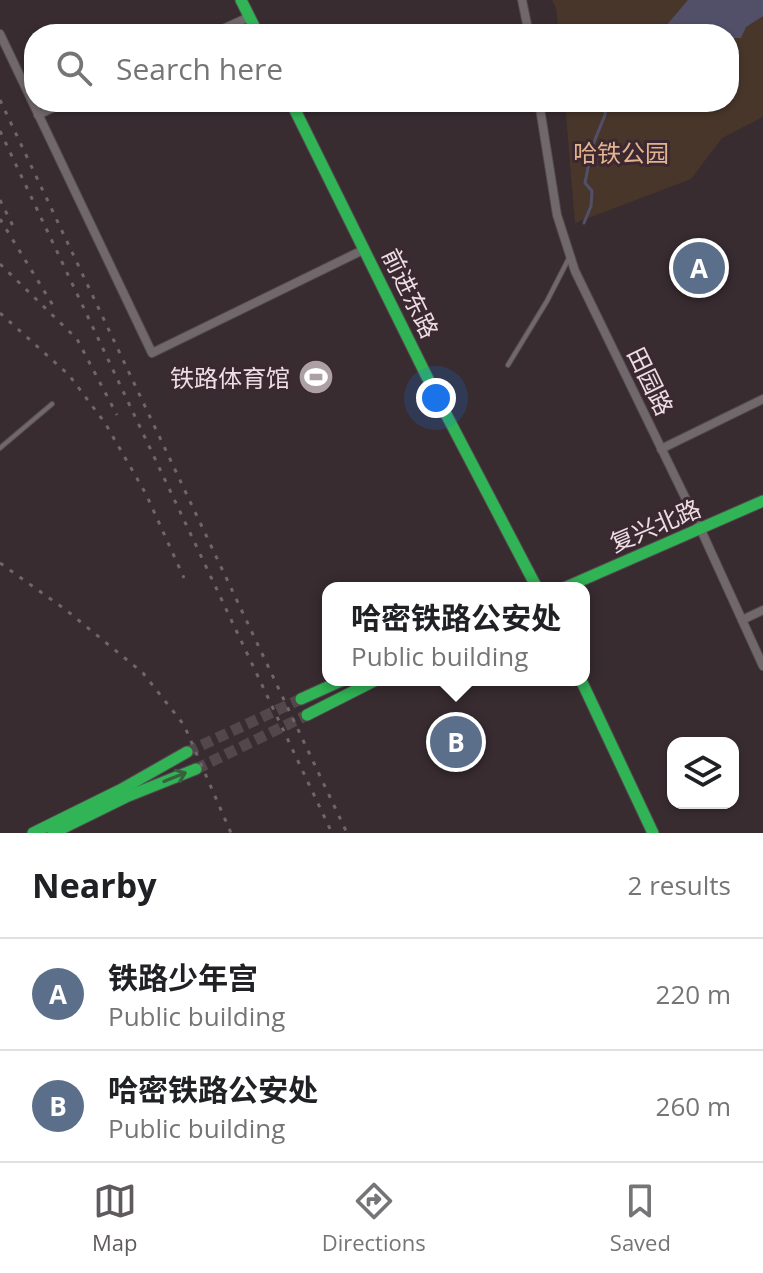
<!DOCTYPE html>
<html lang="en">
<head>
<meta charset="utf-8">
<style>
  body { margin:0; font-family:"Open Sans","Noto Sans SC",sans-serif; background:#f2f2f2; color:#202124 }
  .controls { position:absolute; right:24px; bottom:24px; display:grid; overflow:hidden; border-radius:16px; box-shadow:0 2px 6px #0004 }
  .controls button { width:72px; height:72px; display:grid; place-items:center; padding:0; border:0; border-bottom:2px solid #e0e0e0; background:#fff; color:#202124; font:40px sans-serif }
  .you { position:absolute; left:436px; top:398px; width:28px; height:28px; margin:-20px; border:6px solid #fff; border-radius:50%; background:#1a73e8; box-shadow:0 0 0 12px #1a73e833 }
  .badge { display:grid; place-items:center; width:52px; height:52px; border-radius:50%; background:#5f5a5e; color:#fff; font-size:26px; font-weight:700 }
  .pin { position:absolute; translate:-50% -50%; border:4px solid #fff; box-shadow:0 2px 8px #0006 }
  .popup { position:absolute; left:322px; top:582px; width:268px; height:104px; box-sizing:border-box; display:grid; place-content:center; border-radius:16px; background:#fff; filter:drop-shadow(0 2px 6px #0005); font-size:26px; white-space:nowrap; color:#757577 }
  .popup b { font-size:30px; color:#202124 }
  .popup::after { content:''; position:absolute; left:50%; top:100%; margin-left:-16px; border:16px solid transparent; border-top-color:#fff }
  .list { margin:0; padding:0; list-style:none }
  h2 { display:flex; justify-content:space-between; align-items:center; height:104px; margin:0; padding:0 32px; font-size:34px }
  h2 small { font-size:26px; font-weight:400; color:#757577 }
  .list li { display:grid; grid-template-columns:52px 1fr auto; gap:24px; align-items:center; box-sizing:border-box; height:112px; padding:0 32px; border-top:2px solid #e0e0e0 }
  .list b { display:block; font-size:30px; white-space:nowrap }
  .list p { margin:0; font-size:26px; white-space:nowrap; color:#757577 }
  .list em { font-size:26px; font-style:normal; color:#757577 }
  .icon { flex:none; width:44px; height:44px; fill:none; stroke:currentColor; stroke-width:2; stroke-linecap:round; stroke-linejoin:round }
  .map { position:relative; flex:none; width:763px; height:833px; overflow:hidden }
  .search { position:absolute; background:#fff; box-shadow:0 2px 6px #0004; left:24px; right:24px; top:24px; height:88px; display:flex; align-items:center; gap:20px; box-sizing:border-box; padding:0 28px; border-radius:32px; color:#757577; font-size:30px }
  .sheet { height:328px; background:#fff }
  nav { display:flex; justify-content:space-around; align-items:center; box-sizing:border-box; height:112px; border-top:2px solid #e0e0e0; background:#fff; font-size:22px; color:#757577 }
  nav a { display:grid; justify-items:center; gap:4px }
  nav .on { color:#5f5a5e }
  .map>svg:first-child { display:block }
  .green { fill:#48362a }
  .water { fill:#525069 }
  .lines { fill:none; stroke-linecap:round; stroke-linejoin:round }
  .stream { stroke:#525069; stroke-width:3 }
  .secondary-tunnel { stroke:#53474c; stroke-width:11; stroke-dasharray:11 5.5; stroke-linecap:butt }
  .lane-casing { stroke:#544a4e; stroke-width:6 }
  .street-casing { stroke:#544a4e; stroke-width:10 }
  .fast-casing { stroke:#544a4e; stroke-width:13 }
  .lane { stroke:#71686c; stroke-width:4 }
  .street { stroke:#71686c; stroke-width:8 }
  .fast { stroke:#30b455; stroke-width:11 }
  .rail { stroke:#6e6668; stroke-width:3; stroke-dasharray:4 8; stroke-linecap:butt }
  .oneway { stroke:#37603f }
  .labels { text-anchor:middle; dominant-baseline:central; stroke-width:6; stroke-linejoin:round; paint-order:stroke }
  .park-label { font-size:24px; fill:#e2b38f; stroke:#3c2830 }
  .street-label { font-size:24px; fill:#ebdee3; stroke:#3c2830 }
  .poi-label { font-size:24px; fill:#ebdee3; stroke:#3c2830; text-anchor:end }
</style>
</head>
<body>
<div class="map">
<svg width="763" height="833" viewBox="0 0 763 833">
  <rect width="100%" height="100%" fill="#382c31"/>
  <!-- green -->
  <polygon class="green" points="552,0 763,0 763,117 722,138 691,179 575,223 565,102 729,102 729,34 559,34 556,8"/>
  <!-- water -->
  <polygon class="water" points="688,0 763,0 763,16 746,27 741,38 729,38 729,34 659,34"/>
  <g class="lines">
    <!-- stream -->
    <polyline class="stream" points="584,223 591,206 592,191 585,183 592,147 605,115 606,102"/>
    <!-- secondary-tunnel -->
    <g class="secondary-tunnel">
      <polyline points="187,752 301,699"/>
      <polyline points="196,769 307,715"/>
    </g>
    <defs>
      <g id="lane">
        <polyline points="508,365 547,301 568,260"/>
        <polyline points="0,448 52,404"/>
      </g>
      <g id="street">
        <polyline points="522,0 529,34"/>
        <polyline points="0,34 152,353 365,249"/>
        <polyline points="212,34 249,17"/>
        <polyline points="539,102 557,215 575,271 701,530 763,666"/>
        <polyline points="38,115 65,102"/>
        <polyline points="661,449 763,399"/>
        <polyline points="742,620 763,610"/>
      </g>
      <g id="fast">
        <polyline points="241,0 258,34"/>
        <polyline points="291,102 435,393 537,588"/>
        <polyline points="564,588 763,501"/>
        <polyline points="581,680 653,833"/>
        <polyline points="301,699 343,680"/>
        <polyline points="307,715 376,680"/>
        <polyline points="33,833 122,789 187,752"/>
        <polyline points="53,833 126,797 196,769"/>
      </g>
    </defs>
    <!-- lane casing -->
    <use href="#lane" class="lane-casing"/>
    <!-- street casing -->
    <use href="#street" class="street-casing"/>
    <!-- fast casing -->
    <use href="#fast" class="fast-casing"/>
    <!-- lane -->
    <use href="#lane" class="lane"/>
    <!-- street -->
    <use href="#street" class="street"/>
    <!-- fast -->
    <use href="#fast" class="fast"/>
    <!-- rail -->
    <g class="rail">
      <polyline points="0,100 347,833"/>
      <polyline points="0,131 332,833"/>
      <polyline points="0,200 13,226"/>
      <polyline points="0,219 54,307"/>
      <polyline points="0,264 77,339 117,415"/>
      <polyline points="0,313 69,375 105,423 146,494 184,578"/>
      <polyline points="0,563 66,610 143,673 184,725 231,833"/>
    </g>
  </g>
  <!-- one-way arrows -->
  <defs><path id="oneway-shaft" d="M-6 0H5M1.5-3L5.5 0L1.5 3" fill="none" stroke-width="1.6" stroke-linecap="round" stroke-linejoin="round" transform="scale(2)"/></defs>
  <use class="oneway" href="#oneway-shaft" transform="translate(175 777) rotate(-22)"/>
  <!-- icons -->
  <defs>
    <symbol id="stadium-disc" viewBox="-11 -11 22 22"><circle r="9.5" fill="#aca0a5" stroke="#3c2830"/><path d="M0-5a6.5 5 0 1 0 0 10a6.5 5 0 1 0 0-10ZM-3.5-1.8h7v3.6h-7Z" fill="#fff"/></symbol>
  </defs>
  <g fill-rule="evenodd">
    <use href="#stadium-disc" x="296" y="357" width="40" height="40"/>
  </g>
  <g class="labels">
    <!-- park labels -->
    <g class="park-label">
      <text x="621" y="152">哈铁公园</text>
    </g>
    <!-- street labels -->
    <g class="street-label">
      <text transform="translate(411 293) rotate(64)">前进东路</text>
      <text transform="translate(651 381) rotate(64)">田园路</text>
      <text transform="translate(655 525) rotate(-23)">复兴北路</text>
    </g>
    <!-- poi labels -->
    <g class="poi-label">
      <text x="290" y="377">铁路体育馆</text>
    </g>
  </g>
</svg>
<div class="controls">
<button><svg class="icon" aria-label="layers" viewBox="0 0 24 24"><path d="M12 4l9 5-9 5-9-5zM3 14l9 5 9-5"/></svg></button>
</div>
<div class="you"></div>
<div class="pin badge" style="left:699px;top:268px;background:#5c6f8a">A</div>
<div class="pin badge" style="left:456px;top:742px;background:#5c6f8a">B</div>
<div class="popup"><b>哈密铁路公安处</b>Public building</div>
<div class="search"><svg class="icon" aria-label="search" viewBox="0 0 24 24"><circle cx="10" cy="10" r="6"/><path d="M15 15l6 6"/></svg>Search here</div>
</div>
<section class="sheet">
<h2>Nearby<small>2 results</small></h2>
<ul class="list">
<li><span class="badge" style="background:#5c6f8a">A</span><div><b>铁路少年宫</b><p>Public building</p></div><em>220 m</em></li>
<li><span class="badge" style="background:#5c6f8a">B</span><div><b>哈密铁路公安处</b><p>Public building</p></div><em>260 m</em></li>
</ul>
</section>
<nav>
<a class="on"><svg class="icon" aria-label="map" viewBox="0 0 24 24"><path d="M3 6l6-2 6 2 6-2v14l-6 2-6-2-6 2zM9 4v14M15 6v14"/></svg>Map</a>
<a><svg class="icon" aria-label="directions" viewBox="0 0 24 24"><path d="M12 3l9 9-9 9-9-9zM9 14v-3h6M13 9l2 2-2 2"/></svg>Directions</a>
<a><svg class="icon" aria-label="saved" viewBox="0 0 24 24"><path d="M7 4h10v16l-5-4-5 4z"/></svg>Saved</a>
</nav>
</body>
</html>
